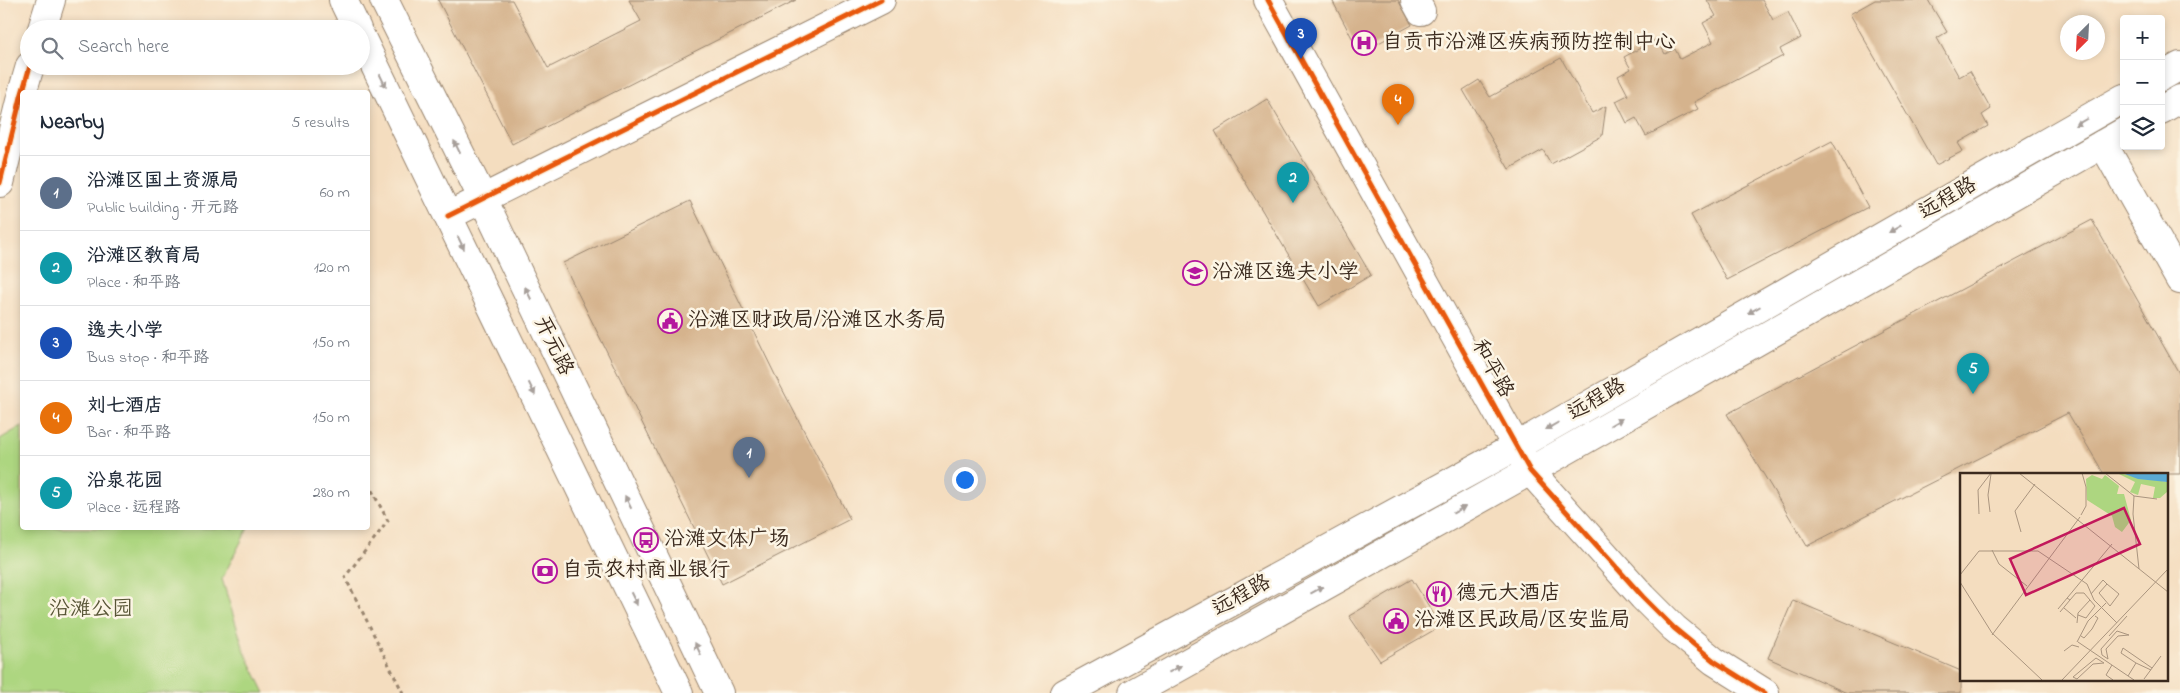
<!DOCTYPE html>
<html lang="en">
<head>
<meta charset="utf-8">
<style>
  body { margin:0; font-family:"Indie Flower","LXGW WenKai TC",sans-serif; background:#f6f6f7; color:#1f2937 }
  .controls { position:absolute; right:15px; top:15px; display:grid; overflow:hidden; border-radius:5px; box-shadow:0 2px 8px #0003 }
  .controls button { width:45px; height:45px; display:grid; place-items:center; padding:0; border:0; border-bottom:1px solid #e0e1e3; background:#fff; color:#1f2937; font:25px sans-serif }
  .compass { position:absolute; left:2060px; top:15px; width:45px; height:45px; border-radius:50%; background:#fff; box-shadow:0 2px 8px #0003; rotate:204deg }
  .you { position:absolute; left:964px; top:479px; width:18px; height:18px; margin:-12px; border:4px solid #fff; border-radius:50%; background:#1a73e8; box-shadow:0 0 0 8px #1a73e833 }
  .badge { display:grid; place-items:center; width:32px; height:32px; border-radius:50%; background:#b5179e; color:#fff; font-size:16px; font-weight:700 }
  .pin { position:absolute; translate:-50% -41px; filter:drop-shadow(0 1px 2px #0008) }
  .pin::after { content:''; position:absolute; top:26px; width:18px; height:15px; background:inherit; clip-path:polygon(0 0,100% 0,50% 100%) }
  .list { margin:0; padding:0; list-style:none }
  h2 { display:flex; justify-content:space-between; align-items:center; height:65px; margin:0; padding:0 20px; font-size:21px }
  h2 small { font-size:16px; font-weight:400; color:#747a83 }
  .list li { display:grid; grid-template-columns:32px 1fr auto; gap:15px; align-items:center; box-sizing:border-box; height:75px; padding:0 20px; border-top:1px solid #e0e1e3 }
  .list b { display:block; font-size:19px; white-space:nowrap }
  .list p { margin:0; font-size:16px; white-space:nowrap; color:#747a83 }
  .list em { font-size:16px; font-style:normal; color:#747a83 }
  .icon { flex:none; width:28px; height:28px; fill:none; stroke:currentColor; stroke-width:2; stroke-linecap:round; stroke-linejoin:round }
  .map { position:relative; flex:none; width:2180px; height:693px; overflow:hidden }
  .search { position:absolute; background:#fff; box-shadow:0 2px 8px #0003; left:20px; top:20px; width:350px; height:55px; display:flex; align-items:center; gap:12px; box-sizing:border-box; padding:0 18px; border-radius:28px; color:#747a83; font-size:19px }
  .panel { position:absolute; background:#fff; box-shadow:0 2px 8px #0003; left:20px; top:90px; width:350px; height:440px; border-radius:5px }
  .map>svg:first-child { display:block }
  .green { fill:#add680; stroke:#74804f }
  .building { fill:#d5b38d }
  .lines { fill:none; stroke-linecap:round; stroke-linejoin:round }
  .minor-casing { stroke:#98846e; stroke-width:30 }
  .major-casing { stroke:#98846e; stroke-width:30 }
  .path { stroke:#98846e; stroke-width:3; stroke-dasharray:4 4; stroke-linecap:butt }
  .minor { stroke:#fff; stroke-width:28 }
  .major { stroke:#fff; stroke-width:28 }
  .cycleway-casing { stroke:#fcf5e5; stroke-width:8 }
  .cycleway { stroke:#e8590c; stroke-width:5 }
  .oneway { fill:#a79f9a }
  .labels { text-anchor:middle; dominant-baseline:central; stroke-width:5; stroke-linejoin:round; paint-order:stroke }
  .poi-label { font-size:21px; fill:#3b2a1e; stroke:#fcf5e5; text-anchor:start }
  .street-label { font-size:21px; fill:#3b2a1e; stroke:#fcf5e5 }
  .park-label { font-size:21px; fill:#585536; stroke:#fcf5e5 }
  .inset-road { fill:none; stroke:#aa957f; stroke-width:1 }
  .view { fill:#c2185b; fill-opacity:0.15; stroke:#c2185b; stroke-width:2.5 }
  .inset-edge { fill:none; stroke:#3b2a1e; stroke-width:2.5 }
</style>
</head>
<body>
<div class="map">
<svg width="2180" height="693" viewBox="0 0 2180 693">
  <rect width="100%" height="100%" fill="#fcf5e5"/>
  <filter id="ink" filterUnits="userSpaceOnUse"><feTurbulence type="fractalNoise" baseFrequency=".02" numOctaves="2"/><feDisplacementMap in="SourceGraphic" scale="10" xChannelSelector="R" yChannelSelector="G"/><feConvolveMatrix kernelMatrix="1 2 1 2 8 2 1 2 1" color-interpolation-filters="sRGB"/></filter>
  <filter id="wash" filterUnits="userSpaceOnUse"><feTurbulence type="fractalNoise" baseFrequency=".0096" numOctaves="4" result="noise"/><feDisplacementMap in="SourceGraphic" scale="20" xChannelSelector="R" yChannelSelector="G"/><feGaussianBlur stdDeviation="1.12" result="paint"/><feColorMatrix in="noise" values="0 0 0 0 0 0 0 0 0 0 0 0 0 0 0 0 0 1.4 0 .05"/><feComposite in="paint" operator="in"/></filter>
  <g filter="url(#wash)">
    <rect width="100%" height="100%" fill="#f4ddbf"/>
    <!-- green -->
    <polygon class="green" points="22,426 22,528 248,528 222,579 244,650 265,693 0,693 0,439"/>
    <g id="blocks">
      <!-- building -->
      <g class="building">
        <polygon points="438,0 512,0 548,68 641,21 629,0 796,0 512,144"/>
        <polygon points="1332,0 1398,0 1412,25 1360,53"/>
        <polygon points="1707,0 1762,0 1773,20 1788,12 1801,38 1780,49 1783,56 1694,102 1698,109 1646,136 1636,118 1627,123 1616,101 1628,95 1618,76 1631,69 1624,57 1657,39 1665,54 1675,49 1680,59 1713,42 1703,23 1716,16"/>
        <polygon points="1875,0 1928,0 1947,32 1937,38 1959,77 1970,71 1991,109 1982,115 1988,126 1958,143 1963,151 1936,165 1850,14"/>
        <polygon points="1561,58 1592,113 1606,106 1602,136 1551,164 1543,150 1509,169 1463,90 1479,80 1490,97"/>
        <polygon points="1267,99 1371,275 1319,306 1215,131"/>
        <polygon points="1832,141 1868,207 1727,280 1691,215"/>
        <polygon points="690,201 777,379 850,519 722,584 563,263"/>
        <polygon points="2092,220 2180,375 2180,474 2104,474 2068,413 1807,546 1727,414"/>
        <polygon points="1412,579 1441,626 1380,661 1349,616"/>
        <polygon points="1793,600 1961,671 1961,693 1847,693 1768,658"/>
      </g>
    </g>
  </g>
  <g filter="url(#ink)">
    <use href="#blocks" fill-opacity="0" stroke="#98846e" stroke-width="1"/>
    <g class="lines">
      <defs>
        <g id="minor">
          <polyline points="1268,0 1530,471 1643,597 1674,628 1714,661 1765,693"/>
          <polyline points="1415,0 1421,11"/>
          <polyline points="42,29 51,0"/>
          <polyline points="2103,144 2180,280"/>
          <polyline points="0,183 21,97 30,66"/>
          <polyline points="448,216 881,0"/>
        </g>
        <g id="major">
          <polyline points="343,0 357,29"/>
          <polyline points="384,0 483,199 719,693"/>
          <polyline points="361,37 679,693"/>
          <polyline points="2161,77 2180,66"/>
          <polyline points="2161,110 2180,99"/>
          <polyline points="1065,693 1517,446 2124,98"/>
          <polyline points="1133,693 1530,471 2124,132"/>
        </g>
      </defs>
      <!-- minor casing -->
      <use href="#minor" class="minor-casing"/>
      <!-- major casing -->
      <use href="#major" class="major-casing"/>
      <!-- path -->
      <polyline class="path" points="368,483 388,521 345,577 403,693"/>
      <!-- minor -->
      <use href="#minor" class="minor"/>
      <!-- major -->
      <use href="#major" class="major"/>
      <defs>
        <g id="cycleway">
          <polyline points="1268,0 1530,471 1643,597 1674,628 1714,661 1765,693"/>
          <polyline points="0,183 21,97 30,66"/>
          <polyline points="448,216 881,0"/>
        </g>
      </defs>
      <!-- cycleway casing -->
      <use href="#cycleway" class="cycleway-casing"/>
      <!-- cycleway -->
      <use href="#cycleway" class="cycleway"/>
    </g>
    <!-- one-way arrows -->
    <defs><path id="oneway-solid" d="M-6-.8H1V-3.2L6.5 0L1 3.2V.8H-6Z" transform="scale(1.25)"/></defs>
    <g class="oneway">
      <use href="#oneway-solid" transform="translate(383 81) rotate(64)"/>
      <use href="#oneway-solid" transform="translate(2081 122) rotate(150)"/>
      <use href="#oneway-solid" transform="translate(457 147) rotate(-116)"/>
      <use href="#oneway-solid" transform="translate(1895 229) rotate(150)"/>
      <use href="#oneway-solid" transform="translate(461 243) rotate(64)"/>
      <use href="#oneway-solid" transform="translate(528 293) rotate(-116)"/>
      <use href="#oneway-solid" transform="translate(1754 310) rotate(150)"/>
      <use href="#oneway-solid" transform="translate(532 389) rotate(64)"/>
      <use href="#oneway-solid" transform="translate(1616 422) rotate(-30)"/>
      <use href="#oneway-solid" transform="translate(1552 426) rotate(150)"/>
      <use href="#oneway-solid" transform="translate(628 502) rotate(-116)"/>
      <use href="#oneway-solid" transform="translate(1459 510) rotate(-29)"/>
      <use href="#oneway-solid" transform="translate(1317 590) rotate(-29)"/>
      <use href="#oneway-solid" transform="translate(634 599) rotate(64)"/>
      <use href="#oneway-solid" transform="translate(698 649) rotate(-116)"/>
      <use href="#oneway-solid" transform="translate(1175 669) rotate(-29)"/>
    </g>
  </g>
  <!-- icons -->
  <defs>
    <symbol id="hospital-ring" viewBox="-11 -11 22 22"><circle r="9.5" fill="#fcf5e5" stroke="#b5179e" stroke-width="1.5"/><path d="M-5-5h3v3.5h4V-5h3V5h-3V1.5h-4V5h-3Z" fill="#b5179e"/></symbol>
    <symbol id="school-ring" viewBox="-11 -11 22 22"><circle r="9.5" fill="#fcf5e5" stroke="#b5179e" stroke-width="1.5"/><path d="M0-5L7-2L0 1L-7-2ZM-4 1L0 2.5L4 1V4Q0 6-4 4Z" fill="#b5179e"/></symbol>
    <symbol id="civic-ring" viewBox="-11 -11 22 22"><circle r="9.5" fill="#fcf5e5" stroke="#b5179e" stroke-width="1.5"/><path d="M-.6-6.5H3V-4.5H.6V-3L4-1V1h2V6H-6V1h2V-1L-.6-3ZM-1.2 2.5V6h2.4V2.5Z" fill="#b5179e"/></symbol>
    <symbol id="bus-ring" viewBox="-11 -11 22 22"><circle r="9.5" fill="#fcf5e5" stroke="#b5179e" stroke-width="1.5"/><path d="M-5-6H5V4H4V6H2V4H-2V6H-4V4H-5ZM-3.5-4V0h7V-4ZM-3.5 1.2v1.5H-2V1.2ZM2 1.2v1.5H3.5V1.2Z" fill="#b5179e"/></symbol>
    <symbol id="bank-ring" viewBox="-11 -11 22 22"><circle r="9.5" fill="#fcf5e5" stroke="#b5179e" stroke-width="1.5"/><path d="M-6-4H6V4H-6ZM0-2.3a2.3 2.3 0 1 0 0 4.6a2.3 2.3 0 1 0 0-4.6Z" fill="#b5179e"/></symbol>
    <symbol id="restaurant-ring" viewBox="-11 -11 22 22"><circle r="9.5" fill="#fcf5e5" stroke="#b5179e" stroke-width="1.5"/><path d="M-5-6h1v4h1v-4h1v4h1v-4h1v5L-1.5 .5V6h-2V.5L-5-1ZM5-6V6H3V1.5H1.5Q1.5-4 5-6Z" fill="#b5179e"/></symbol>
  </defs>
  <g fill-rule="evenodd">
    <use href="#hospital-ring" x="1350" y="29" width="28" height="28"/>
    <use href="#school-ring" x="1181" y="259" width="28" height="28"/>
    <use href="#civic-ring" x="656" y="307" width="28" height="28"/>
    <use href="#bus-ring" x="632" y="526" width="28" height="28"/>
    <use href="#bank-ring" x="531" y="557" width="28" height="28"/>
    <use href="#restaurant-ring" x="1425" y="580" width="28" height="28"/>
    <use href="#civic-ring" x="1382" y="607" width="28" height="28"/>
  </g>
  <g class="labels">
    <!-- poi labels -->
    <g class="poi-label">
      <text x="1382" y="43">自贡市沿滩区疾病预防控制中心</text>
      <text x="1212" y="273">沿滩区逸夫小学</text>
      <text x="688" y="321">沿滩区财政局/沿滩区水务局</text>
      <text x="664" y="540">沿滩文体广场</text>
      <text x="562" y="571">自贡农村商业银行</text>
      <text x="1456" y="594">德元大酒店</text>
      <text x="1414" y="621">沿滩区民政局/区安监局</text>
    </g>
    <!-- street labels -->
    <g class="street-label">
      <text transform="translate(1948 199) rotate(-30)">远程路</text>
      <text transform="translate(553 346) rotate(64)">开元路</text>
      <text transform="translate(1492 369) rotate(61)">和平路</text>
      <text transform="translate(1597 400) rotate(-30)">远程路</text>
      <text transform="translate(1242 596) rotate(-29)">远程路</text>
    </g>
    <!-- park labels -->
    <g class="park-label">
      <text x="91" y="610">沿滩公园</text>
    </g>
  </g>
  <!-- overview -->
  <g transform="translate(1960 473)">
    <rect width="208" height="208" fill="#f4ddbf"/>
    <path d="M157,0L207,9V19L200,25H193L195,14L181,11L178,22L170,19L175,9ZM132,2L142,6L145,2L159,13L157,21H164L171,47L162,59L155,54L152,43L127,27L126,6Z" fill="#add680"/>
    <path d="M162,0H207V9L178,6Z" fill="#5aaad4"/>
    <path class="inset-road" d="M59,0L208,119M145,0L174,23L173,41L179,96M174,23L197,26M30,39L28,22L31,1M19,41L18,17L31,0M121,42L126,33V14L122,0M61,59L55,38L75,11M32,77L39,91L67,113M0,102L19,78H78L127,111L134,127L157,150M0,109L32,160L82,207M131,121L143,107L147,111L159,121L150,133L139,120L147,111M107,125L110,127L116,120H124L135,133L126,145L118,142M104,135L116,145M98,136L152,71M100,139L110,127M117,150L118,140L130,127M157,158L169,162L158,163L146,176L148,186L142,182L141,176ZM32,162L120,44M121,163L124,165L132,156L138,145L135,143M149,163L167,143M117,169L128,148L146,130M118,169L174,207M104,178L112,172L119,174M136,185L144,190L133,191L117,206L113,204ZM176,190L191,197M152,192L146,202L153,207M168,203L176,190L161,180L163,175L192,195M184,206L201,183M102,207L208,96"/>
    <path class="view" d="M164,35L180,71L66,122L50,86Z"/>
    <rect width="208" height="208" class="inset-edge"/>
  </g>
</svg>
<div class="controls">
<button>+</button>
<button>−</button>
<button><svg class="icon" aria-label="layers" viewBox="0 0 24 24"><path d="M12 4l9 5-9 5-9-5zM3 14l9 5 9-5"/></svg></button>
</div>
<svg class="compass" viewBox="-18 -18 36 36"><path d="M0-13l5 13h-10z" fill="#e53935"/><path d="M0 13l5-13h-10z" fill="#747a83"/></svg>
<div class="you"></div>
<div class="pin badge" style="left:749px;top:478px;background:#5c6f8a">1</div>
<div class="pin badge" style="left:1293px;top:203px;background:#0f9aa8">2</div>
<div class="pin badge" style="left:1301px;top:59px;background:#1a4fb4">3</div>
<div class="pin badge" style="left:1398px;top:125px;background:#e8710a">4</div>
<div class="pin badge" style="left:1973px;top:394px;background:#0f9aa8">5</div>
<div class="search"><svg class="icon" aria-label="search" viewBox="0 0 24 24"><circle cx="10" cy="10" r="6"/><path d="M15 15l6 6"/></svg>Search here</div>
<section class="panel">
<h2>Nearby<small>5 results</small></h2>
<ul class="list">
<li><span class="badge" style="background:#5c6f8a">1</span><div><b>沿滩区国土资源局</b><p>Public building · 开元路</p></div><em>60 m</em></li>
<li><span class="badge" style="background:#0f9aa8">2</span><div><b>沿滩区教育局</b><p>Place · 和平路</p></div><em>120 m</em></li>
<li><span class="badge" style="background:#1a4fb4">3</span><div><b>逸夫小学</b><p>Bus stop · 和平路</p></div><em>150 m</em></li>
<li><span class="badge" style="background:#e8710a">4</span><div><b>刘七酒店</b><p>Bar · 和平路</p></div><em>150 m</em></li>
<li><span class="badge" style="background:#0f9aa8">5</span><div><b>沿泉花园</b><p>Place · 远程路</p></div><em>280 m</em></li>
</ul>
</section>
</div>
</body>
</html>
